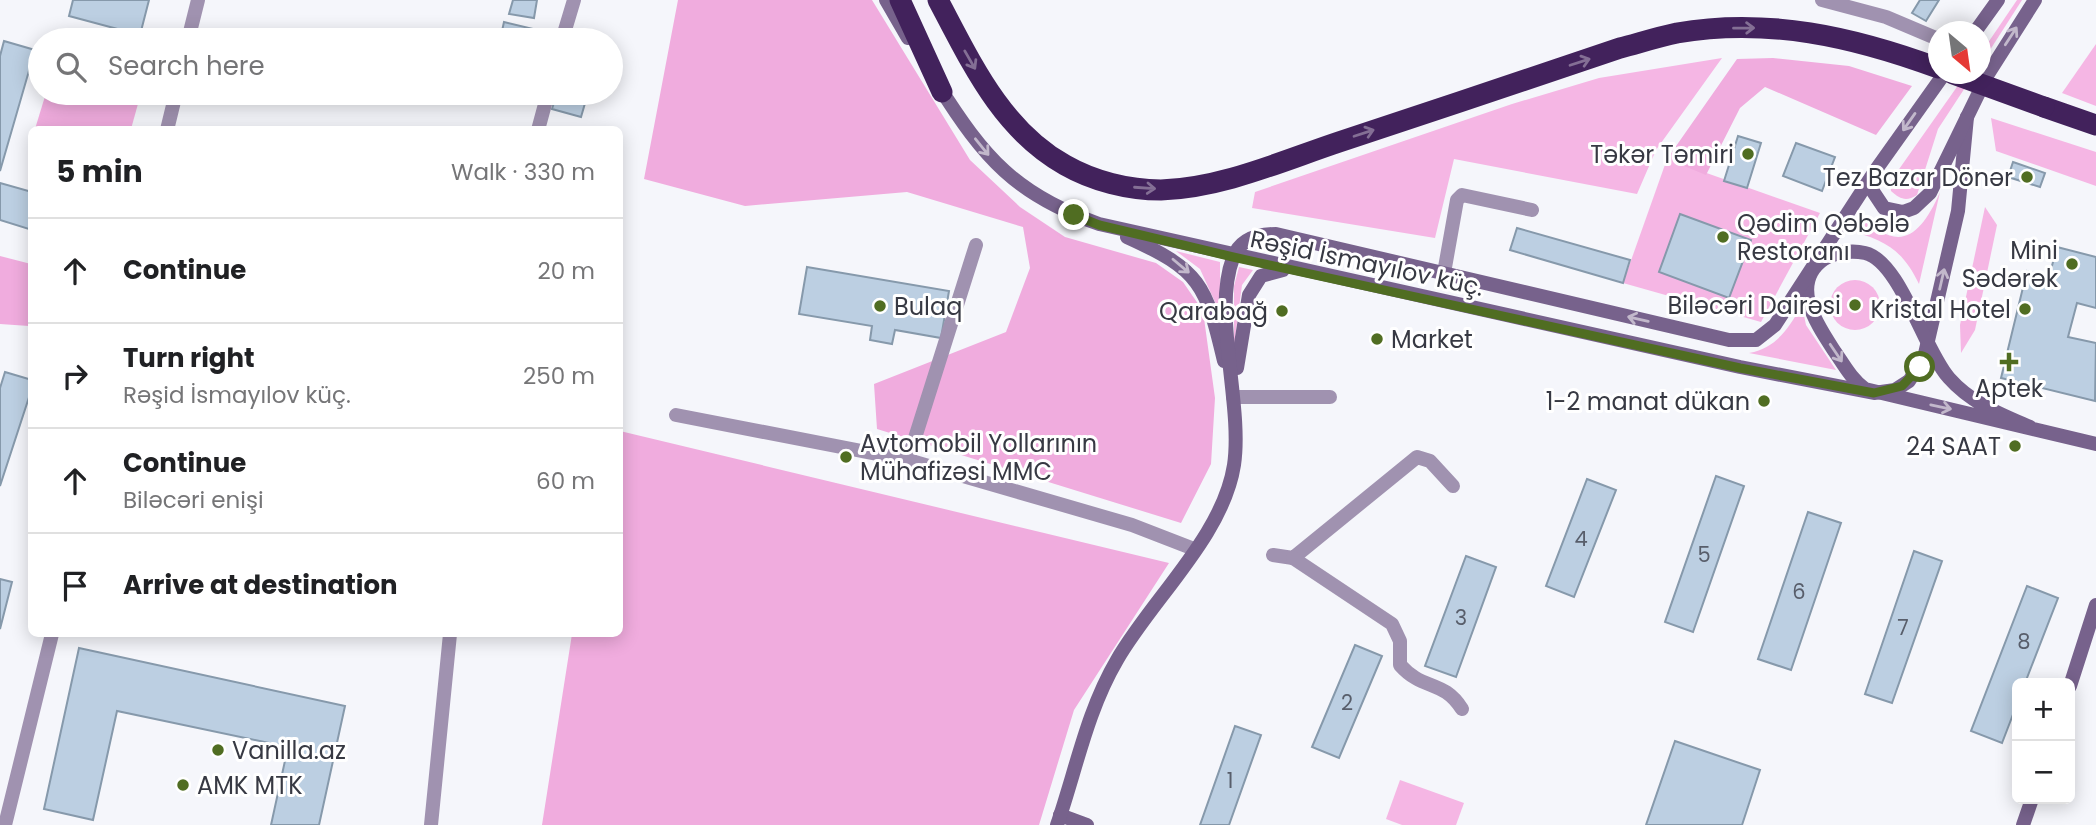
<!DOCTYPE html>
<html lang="en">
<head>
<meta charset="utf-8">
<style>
  body { margin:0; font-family:Poppins,sans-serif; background:#f6f6f6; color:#202124 }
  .controls { position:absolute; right:21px; bottom:21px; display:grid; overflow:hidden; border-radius:10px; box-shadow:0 4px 18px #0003 }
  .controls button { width:63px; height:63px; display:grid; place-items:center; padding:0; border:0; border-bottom:2px solid #e0e0e0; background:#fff; color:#202124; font:35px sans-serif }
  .compass { position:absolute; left:1928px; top:21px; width:63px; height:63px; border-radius:50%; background:#fff; box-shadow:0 4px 18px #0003; rotate:151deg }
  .stop { position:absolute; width:21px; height:21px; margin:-16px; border:5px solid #506d22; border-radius:50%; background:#fff }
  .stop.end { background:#506d22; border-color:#fff; box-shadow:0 2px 7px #0008 }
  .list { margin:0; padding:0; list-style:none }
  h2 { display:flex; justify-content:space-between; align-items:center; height:91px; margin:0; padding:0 28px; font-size:30px }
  h2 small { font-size:23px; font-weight:400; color:#757577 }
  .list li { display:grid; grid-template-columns:46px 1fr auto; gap:21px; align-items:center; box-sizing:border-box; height:105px; padding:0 28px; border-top:2px solid #e0e0e0 }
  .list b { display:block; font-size:26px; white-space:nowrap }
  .list p { margin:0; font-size:23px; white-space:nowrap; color:#757577 }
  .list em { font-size:23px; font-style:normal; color:#757577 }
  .icon { flex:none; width:38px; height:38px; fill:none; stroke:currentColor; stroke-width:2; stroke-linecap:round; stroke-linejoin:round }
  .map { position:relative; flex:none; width:2096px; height:825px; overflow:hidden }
  .search { position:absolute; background:#fff; box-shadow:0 4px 18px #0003; left:28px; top:28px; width:595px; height:77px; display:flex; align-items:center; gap:18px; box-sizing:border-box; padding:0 24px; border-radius:38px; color:#757577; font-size:26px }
  .panel { position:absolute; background:#fff; box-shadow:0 4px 18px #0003; left:28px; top:126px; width:595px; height:511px; border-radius:10px }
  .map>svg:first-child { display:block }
  .green { fill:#f5b6e4 }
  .forest { fill:#f0acde }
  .building { fill:#bccfe2; stroke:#8699ab; stroke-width:2 }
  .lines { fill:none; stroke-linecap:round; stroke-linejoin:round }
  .street { stroke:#a092b0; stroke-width:14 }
  .secondary { stroke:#77628c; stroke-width:14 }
  .highway { stroke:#42225c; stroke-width:21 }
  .highway-bridge { stroke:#42225c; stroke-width:21 }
  .oneway { stroke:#846f95 }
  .oneway2 { stroke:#c2b8cb }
  .route { stroke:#506d22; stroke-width:9 }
  .poi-dot { fill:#506d22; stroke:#fff; stroke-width:2.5 }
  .labels { text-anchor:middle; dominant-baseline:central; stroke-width:6; stroke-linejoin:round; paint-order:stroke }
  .number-label { font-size:21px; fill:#585e6b }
  .poi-label { font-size:24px; fill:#373943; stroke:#fff; text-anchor:end }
  .street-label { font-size:24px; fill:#373943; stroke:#fff }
</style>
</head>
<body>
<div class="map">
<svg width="2096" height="825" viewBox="0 0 2096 825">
  <rect width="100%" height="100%" fill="#f5f6fb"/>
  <!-- green -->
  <g class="green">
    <polygon points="2017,0 2022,0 1981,64 1981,53"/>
    <polygon points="2096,44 2096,106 2062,93"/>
    <polygon points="1722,58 1656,150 1637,194 1454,159 1435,238 1252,208 1255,192 1512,104 1599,78"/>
    <path d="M1966,74H1974L1938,129L1917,195C1906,202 1900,199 1891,191L1890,182Z"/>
    <polygon points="1991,118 2096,152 2096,186 1996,151"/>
    <polygon points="1667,159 1820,213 1761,322 1623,283"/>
    <path d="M1940,192L1919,284C1902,249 1885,240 1847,230L1860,213C1898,256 1921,236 1940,192Z"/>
    <polygon points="1985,207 1997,225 1975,330 1961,353 1960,325"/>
    <polygon points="1176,251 1220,262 1220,313 1200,269"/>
    <polygon points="1239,267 1253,270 1242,285 1234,346 1234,286"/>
    <circle cx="1855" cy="305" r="25"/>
    <path d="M1802,306L1806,325L1836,370L1749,353C1778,347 1787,329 1802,306Z"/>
    <polygon points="1400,780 1464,803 1456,825 1402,825 1386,819"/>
  </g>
  <!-- forest -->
  <g class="forest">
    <polygon points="678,0 872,0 970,160 1020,207 1065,237 1156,263 1183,282 1203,311 1215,398 1211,464 1181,523 877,429 874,384 1006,332 1030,268 1023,227 907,192 745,206 644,179"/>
    <polygon points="1773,58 1849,66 1912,86 1876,135 1765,87 1740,108 1706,175 1667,159 1737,59"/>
    <polygon points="46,93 141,93 131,129 35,129"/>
    <polygon points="0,256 31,264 29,326 0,324"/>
    <polygon points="620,431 1169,563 1074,710 1039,825 542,825 572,634 620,634"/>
  </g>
  <!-- building -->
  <g class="building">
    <polygon points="73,0 149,0 140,35 69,16"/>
    <polygon points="513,0 537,0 534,18 509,14"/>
    <polygon points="1920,0 1939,0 1926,21 1912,13"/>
    <polygon points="504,22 533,29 530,40 500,40"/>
    <polygon points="4,41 35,50 0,171 0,56"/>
    <polygon points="557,93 588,93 581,117 552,109"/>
    <polygon points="1738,136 1761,143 1747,188 1724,181"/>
    <polygon points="1796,143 1835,157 1822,191 1783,176"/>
    <polygon points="2013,162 2045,173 2040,187 2008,177"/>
    <polygon points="0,183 32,192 32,230 0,220"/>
    <polygon points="1680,214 1751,240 1729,298 1659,272"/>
    <polygon points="1517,228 1630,260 1623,283 1510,250"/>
    <polygon points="2057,247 2096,257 2096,308 2077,303 2068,337 2096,343 2095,401 2001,378 2027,271 2049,277"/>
    <polygon points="807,267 949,291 941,338 895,330 892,344 870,340 872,326 799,314"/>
    <polygon points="5,372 32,380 32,388 0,486 0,388"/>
    <polygon points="1716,476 1744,486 1693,632 1665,622"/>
    <polygon points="1587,479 1616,490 1574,597 1546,586"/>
    <polygon points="1808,512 1841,523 1791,670 1758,659"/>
    <polygon points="1914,551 1942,561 1892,703 1865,694"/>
    <polygon points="1466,556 1496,567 1456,677 1425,666"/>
    <polygon points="0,579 12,582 0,629"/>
    <polygon points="2027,586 2058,598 2025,683 2017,683 2017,704 2002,743 1971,731"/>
    <polygon points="1355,645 1382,656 1339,758 1312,747"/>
    <polygon points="79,648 345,706 319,825 271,825 288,747 117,711 93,820 44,809"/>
    <polygon points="1235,726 1261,735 1229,825 1200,825"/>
    <polygon points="1675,741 1760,770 1742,825 1646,825"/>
  </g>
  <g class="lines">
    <!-- street -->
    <g class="street">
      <polyline points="1822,0 1886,17 1938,39"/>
      <polyline points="188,40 198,0"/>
      <polyline points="562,40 574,0"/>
      <polyline points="167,130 176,93"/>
      <polyline points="538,130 548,93"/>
      <polyline points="1444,273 1457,200 1462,195 1532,210"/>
      <polyline points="1233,397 1330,397"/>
      <polyline points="676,415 908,460 1132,525 1194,549"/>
      <polyline points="908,460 976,245"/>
      <polyline points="1273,555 1293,558 1417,457 1430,461 1453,486"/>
      <path d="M1293,558L1392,624L1400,641V665C1423,691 1443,679 1462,709"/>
      <polyline points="5,825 52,634"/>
      <polyline points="431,825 450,634"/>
    </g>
    <!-- secondary -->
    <g class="secondary">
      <polyline points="886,0 908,38"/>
      <polyline points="1975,32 1998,0"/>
      <path d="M938,85C984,158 1016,195 1099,224L1740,367L1874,393L1895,390L1909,381L1924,358L1958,211L1967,117"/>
      <polyline points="1874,175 1872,190 1884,208 1903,212 1914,208 1930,193 1988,74 2035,0"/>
      <path d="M1127,237C1200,270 1206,284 1224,361"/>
      <polyline points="1237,368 1249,295 1261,276 1283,270"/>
      <path d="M2030,427C2000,414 1971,403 1949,378C1924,350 1900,261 1865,253C1852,250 1835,252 1824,259C1788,284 1818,326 1835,352C1844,365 1852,380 1865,389L2096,444"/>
      <polyline points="2070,686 2096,605"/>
      <polyline points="1060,815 1087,825"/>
      <path d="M1057,825C1076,770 1087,711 1117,660C1152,599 1223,536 1234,465C1243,405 1212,313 1233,258C1240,239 1258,234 1276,234L1729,340H1756L1775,325L1875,171L1944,74"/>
      <polyline points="2023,825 2032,799"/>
    </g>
    <!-- highway -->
    <g class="highway">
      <polyline points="900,0 942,92"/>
      <path d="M938,0C971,62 1001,129 1065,165C1093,181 1128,190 1161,190C1222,188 1282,161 1339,142C1433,111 1526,80 1620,48C1639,43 1658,37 1677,33C1767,17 1854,37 1938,68"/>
      <polyline points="2044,107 2096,125"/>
    </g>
    <!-- highway-bridge -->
    <polyline class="highway-bridge" points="1953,74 2044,107"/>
  </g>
  <!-- one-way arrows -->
  <defs><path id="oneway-shaft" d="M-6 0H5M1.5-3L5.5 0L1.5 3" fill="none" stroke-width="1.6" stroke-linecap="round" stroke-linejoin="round" transform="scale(1.75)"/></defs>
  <g class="oneway">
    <use href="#oneway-shaft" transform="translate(1744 28) rotate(-1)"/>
    <use href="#oneway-shaft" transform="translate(970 60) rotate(60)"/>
    <use href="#oneway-shaft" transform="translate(1580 62) rotate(-18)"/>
    <use href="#oneway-shaft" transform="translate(1364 133) rotate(-18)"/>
    <use href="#oneway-shaft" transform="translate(1145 188) rotate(4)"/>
  </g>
  <g class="oneway2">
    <use href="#oneway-shaft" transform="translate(2011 36) rotate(-57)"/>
    <use href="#oneway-shaft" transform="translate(1909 122) rotate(125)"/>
    <use href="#oneway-shaft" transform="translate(982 147) rotate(51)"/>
    <use href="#oneway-shaft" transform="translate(1181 266) rotate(40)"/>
    <use href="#oneway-shaft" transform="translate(1942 279) rotate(-77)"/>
    <use href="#oneway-shaft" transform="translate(1638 319) rotate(-167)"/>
    <use href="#oneway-shaft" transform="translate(1836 353) rotate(56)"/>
    <use href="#oneway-shaft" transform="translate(1941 407) rotate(12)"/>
  </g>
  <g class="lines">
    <!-- route -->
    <polyline class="route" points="1074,215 1099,225 1233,257 1740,368 1874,393 1902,386 1920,367"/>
  </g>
  <!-- markers -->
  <g class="poi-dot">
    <circle cx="1748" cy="154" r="7"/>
    <circle cx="2027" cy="177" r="7"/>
    <circle cx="1723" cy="237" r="7"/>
    <circle cx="2072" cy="264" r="7"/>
    <circle cx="1855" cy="305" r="7"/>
    <circle cx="880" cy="306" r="7"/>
    <circle cx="2025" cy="309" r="7"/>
    <circle cx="1282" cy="311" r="7"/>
    <circle cx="1377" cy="339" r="7"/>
    <path d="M2005.5 351.5h7v7h7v7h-7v7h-7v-7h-7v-7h7z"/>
    <circle cx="1764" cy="401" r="7"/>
    <circle cx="2015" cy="446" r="7"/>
    <circle cx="846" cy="457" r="7"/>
    <circle cx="218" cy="750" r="7"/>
    <circle cx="183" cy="785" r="7"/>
  </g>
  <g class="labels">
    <!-- number labels -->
    <g class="number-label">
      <text x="1581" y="538">4</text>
      <text x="1704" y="554">5</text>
      <text x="1799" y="591">6</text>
      <text x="1461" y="617">3</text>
      <text x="1903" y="627">7</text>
      <text x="2024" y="641">8</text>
      <text x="1347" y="702">2</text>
      <text x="1230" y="780">1</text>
    </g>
    <!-- poi labels -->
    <g class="poi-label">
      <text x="1734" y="154">Təkər Təmiri</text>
      <text x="2013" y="177">Tez Bazar Dönər</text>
      <text x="1737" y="223" text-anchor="start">Qədim Qəbələ<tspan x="1737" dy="28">Restoranı</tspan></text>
      <text x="2058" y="250">Mini<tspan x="2058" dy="28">Sədərək</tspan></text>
      <text x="1841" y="305">Biləcəri Dairəsi</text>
      <text x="894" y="306" text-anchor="start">Bulaq</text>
      <text x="2011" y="309">Kristal Hotel</text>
      <text x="1268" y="311">Qarabağ</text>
      <text x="1391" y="339" text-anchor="start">Market</text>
      <text x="2009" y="388" text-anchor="middle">Aptek</text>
      <text x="1750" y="401">1-2 manat dükan</text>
      <text x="860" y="443" text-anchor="start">Avtomobil Yollarının<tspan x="860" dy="28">Mühafizəsi MMC</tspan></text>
      <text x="2001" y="446">24 SAAT</text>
      <text x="232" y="750" text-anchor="start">Vanilla.az</text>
      <text x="197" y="785" text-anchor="start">AMK MTK</text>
    </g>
    <!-- street labels -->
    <g class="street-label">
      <text transform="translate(1367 263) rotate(12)">Rəşid İsmayılov küç.</text>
    </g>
  </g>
</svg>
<div class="controls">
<button>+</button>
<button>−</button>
</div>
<svg class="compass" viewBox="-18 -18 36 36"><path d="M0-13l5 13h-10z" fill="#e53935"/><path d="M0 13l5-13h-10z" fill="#757577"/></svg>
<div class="stop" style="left:1920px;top:367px"></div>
<div class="stop end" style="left:1074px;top:215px"></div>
<div class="search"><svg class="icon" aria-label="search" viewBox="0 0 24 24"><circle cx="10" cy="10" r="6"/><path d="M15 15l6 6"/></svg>Search here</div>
<section class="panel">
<h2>5 min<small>Walk · 330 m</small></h2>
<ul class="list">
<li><svg class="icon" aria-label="ahead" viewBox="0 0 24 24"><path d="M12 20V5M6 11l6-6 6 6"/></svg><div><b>Continue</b></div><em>20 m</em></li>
<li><svg class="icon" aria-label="right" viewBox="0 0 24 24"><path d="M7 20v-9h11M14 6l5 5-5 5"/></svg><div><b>Turn right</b><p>Rəşid İsmayılov küç.</p></div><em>250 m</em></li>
<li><svg class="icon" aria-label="ahead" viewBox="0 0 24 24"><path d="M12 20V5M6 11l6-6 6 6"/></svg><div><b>Continue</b><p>Biləcəri enişi</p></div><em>60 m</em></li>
<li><svg class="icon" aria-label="arrive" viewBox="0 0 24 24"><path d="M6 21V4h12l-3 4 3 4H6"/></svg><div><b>Arrive at destination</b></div></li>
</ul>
</section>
</div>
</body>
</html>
